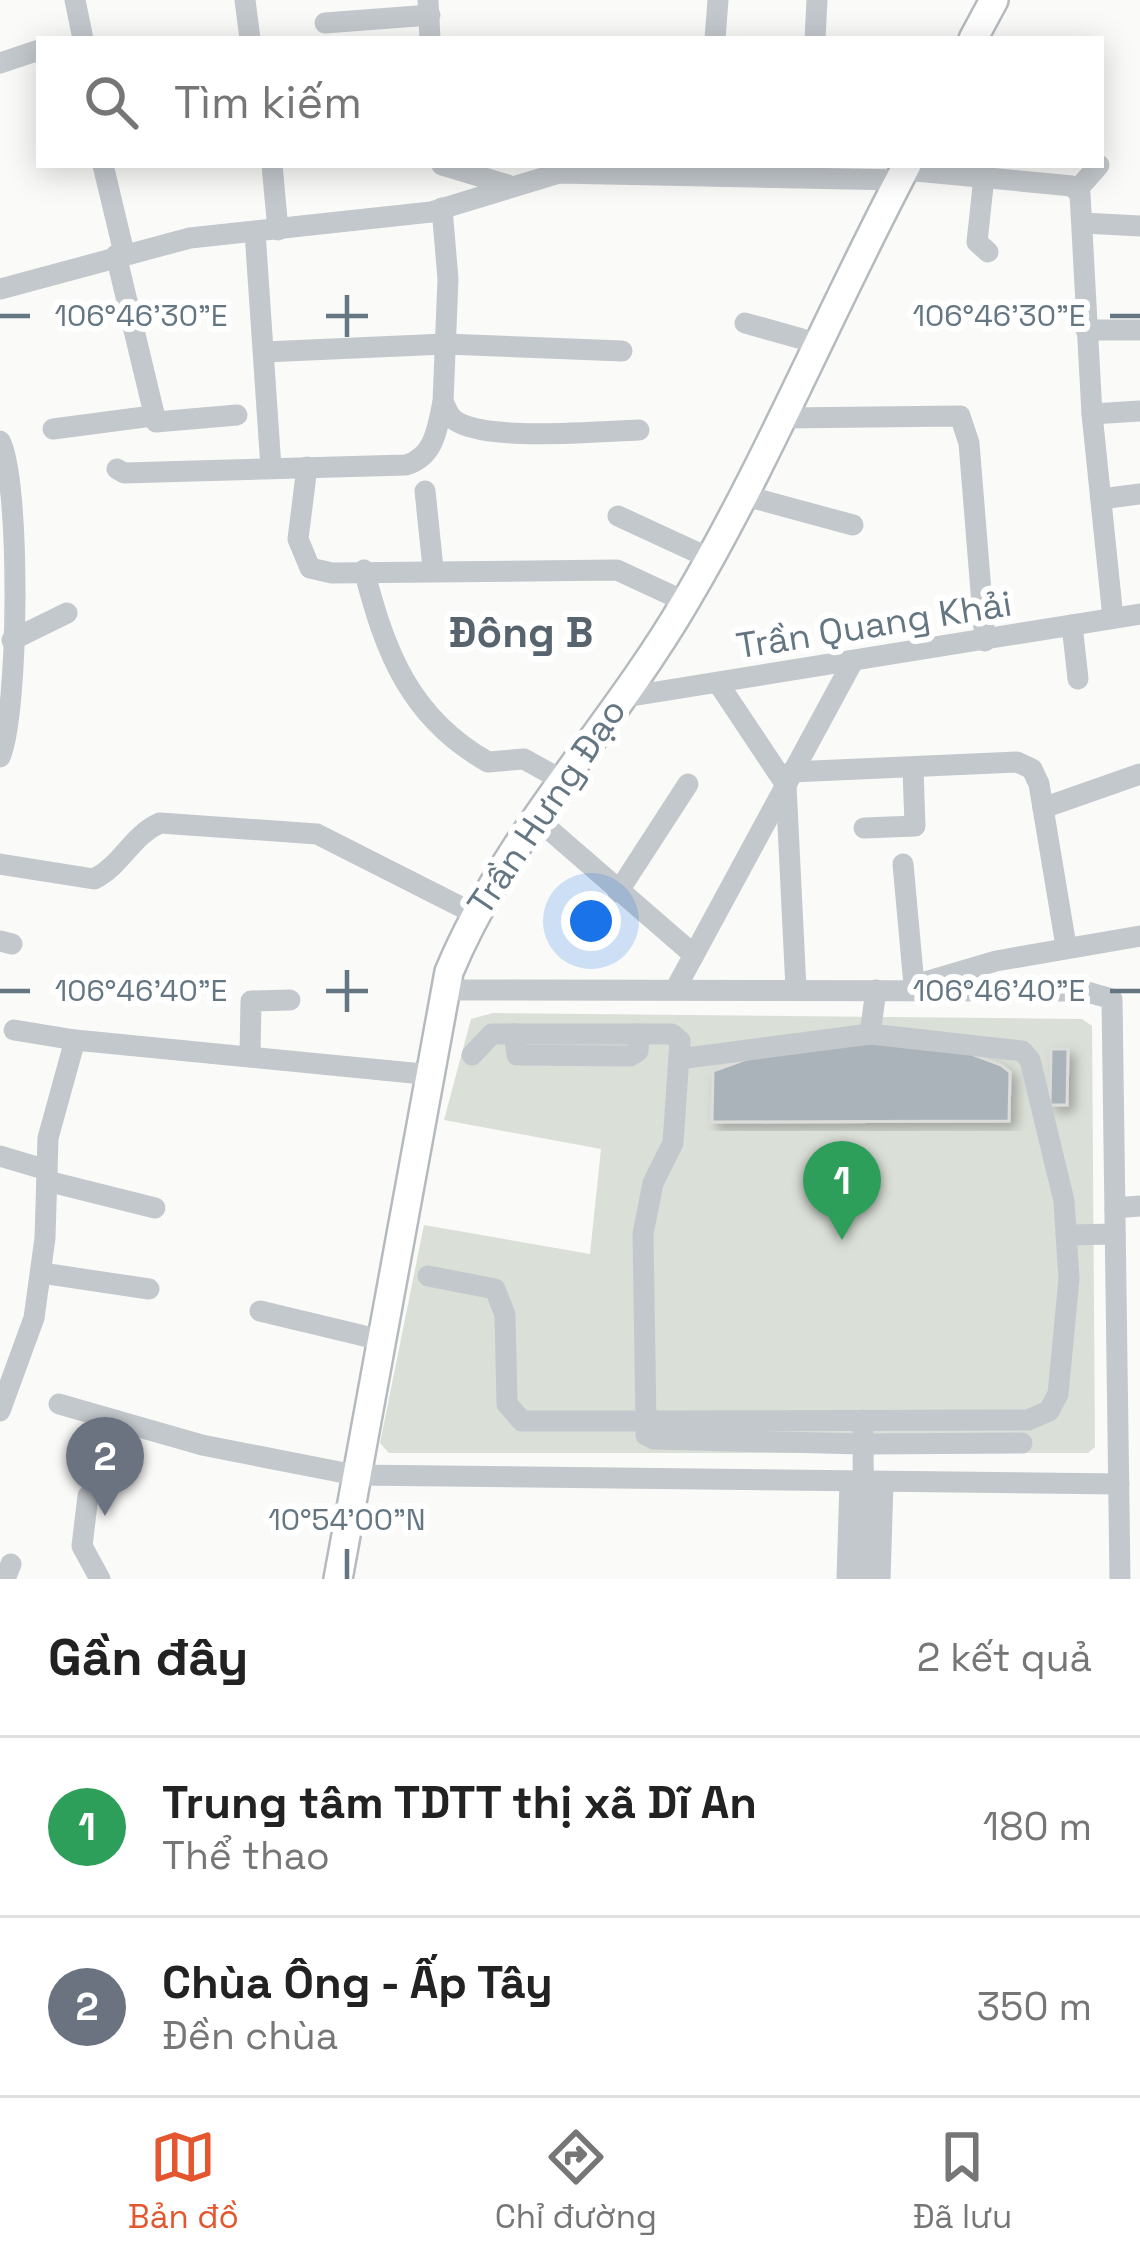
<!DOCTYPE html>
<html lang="vi">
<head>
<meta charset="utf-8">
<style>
  body { margin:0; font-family:"Space Grotesk",sans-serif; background:#f2f2f2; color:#222 }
  .you { position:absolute; left:591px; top:921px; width:42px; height:42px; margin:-30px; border:9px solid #fff; border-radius:50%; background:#1a73e8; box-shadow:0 0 0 18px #1a73e833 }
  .badge { display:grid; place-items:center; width:78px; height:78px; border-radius:50%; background:#e4572e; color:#fff; font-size:39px; font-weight:700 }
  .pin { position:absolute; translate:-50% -99px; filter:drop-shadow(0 3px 6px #0008) }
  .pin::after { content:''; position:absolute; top:63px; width:42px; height:36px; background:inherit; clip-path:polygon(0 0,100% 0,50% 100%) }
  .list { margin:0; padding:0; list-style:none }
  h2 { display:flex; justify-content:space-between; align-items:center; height:156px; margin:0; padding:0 48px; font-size:51px }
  h2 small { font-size:39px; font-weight:400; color:#767676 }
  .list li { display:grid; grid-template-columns:78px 1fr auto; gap:36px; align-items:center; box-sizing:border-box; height:180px; padding:0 48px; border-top:3px solid #e0e0e0 }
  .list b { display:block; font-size:45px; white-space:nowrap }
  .list p { margin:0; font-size:39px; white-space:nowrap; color:#767676 }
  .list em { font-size:39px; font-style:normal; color:#767676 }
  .icon { flex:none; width:66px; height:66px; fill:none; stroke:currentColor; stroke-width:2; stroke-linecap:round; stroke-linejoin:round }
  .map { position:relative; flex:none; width:1140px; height:1579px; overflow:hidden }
  .search { position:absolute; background:#fff; box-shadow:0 6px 30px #0003; left:36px; right:36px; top:36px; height:132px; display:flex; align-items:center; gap:30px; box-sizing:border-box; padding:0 42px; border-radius:0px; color:#767676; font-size:45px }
  .sheet { height:516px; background:#fff }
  nav { display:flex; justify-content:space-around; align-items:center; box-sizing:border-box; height:168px; border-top:3px solid #e0e0e0; background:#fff; font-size:33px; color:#767676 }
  nav a { display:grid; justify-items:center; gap:6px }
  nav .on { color:#e4572e }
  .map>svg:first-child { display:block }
  .green { fill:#dadfd7 }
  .building { fill:#aab3b9; stroke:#dcdcda; stroke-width:3; filter:url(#shadow) }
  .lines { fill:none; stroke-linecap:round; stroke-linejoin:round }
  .major-casing { stroke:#b5babe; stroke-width:32 }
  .minor { stroke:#c3c8cc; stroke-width:21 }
  .major { stroke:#fff; stroke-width:27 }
  .ticks { fill:none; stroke:#657683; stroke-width:4.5 }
  .labels { text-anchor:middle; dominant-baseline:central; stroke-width:12; stroke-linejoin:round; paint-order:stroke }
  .street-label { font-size:36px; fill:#657683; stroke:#fff }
  .quarter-label { font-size:42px; font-weight:bold; fill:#57646e; stroke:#fff }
  .ticks-label { font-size:30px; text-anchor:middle; fill:#657683; stroke:#fff; stroke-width:12; stroke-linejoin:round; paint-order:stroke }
</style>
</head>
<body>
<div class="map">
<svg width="1140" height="1579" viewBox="0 0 1140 1579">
  <defs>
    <filter id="shadow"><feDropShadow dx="6" dy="6" stdDeviation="6" flood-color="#0004"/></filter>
  </defs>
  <rect width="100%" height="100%" fill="#fafaf8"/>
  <!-- green -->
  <polygon class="green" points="493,1013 1082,1019 1092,1026 1095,1447 1088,1453 389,1453 380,1443 424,1225 590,1254 601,1149 444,1120 471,1019"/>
  <!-- building -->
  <g class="building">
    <polygon points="853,1040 961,1050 1001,1065 1010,1072 1009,1121 712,1122 713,1071 746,1059"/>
    <polygon points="1051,1049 1068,1049 1067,1105 1050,1105"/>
  </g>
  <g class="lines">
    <defs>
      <g id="major">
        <polyline points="973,39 994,0"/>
        <path d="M338,1579L449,972C506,835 610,730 684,604C768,462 830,310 907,165"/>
      </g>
    </defs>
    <!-- major casing -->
    <use href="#major" class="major-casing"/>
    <!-- minor -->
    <g class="minor">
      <polyline points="75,0 83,39"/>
      <polyline points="245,0 250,39"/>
      <polyline points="428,0 430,39"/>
      <polyline points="325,23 430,15"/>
      <polyline points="715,39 718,0"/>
      <polyline points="815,39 817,0"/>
      <polyline points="0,63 39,50"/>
      <polyline points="103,165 124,253"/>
      <polyline points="272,165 278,230"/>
      <polyline points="442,165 508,185"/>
      <polyline points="905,170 1072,186 1080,194 1092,414 1113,618"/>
      <polyline points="984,177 977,242 988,252"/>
      <polyline points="1077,190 1099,165"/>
      <path d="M442,208L448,279L443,402C446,407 448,414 452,418C478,443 601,431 639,430"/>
      <polyline points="1083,223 1140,226"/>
      <polyline points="255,232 271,468"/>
      <polyline points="116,255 156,422 237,415"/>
      <polyline points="0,289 190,238 431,212 559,173 899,180"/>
      <polyline points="745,323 820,344"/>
      <polyline points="1086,330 1140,330"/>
      <polyline points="264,352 445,344 622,351"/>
      <polyline points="1092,414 1140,411"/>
      <polyline points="784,418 960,416 969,443 985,641"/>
      <polyline points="53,429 152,416"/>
      <path d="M0,441C21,480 19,715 0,757"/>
      <polyline points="307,467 298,539 310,568 332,573 617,570 686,602"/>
      <path d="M117,469L124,473L406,465C435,456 437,429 443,402"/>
      <polyline points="425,491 433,568"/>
      <polyline points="742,495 853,525"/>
      <polyline points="1101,499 1140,494"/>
      <polyline points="618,516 709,558"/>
      <path d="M364,570C385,652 410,718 488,762L524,759L562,780"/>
      <polyline points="1072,625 1078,679"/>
      <polyline points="12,640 67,613"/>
      <polyline points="718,683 786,785 796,989"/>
      <polyline points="619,698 1140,614"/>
      <polyline points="791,772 1017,762 1032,769 1039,784 1066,946"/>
      <polyline points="1043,808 1140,774"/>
      <polyline points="536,818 694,955"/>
      <polyline points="864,828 915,826 913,768"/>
      <path d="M0,864L94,879C122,865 132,835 160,823L317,834L473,913"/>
      <polyline points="903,864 914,985"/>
      <polyline points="618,892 688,784"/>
      <polyline points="0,941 12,944"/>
      <polyline points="918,984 996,961 1140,936"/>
      <polyline points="676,988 852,663"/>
      <polyline points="445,990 1084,991 1112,999 1120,1579"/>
      <polyline points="14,1030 75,1040"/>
      <polyline points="514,1034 517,1055 630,1056 638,1051 639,1034"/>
      <polyline points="250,1055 251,1001 290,1000"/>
      <polyline points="472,1055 492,1034 672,1034 680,1041 673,1143 653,1183 643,1234 646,1421 1028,1420 1049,1411 1058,1394 1069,1279 1064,1201 1030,1060 1022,1051 870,1034 876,990"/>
      <polyline points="679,1059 870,1034"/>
      <polyline points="0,1156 47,1170"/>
      <polyline points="47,1181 155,1208"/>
      <polyline points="1115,1208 1140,1206"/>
      <polyline points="1066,1235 1115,1234"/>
      <polyline points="42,1273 149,1289"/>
      <polyline points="428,1276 495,1289 505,1315 507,1404 522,1421 646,1421 646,1435 654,1439 863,1444 863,1420"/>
      <polyline points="260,1311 381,1340"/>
      <polyline points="59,1404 202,1445 355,1475 1119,1484"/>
      <polyline points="0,1411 34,1318 45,1238 48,1138 75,1040 433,1075"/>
      <polyline points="88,1496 82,1546 100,1579"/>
      <polyline points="5,1579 11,1564"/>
      <polyline points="847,1579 850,1482"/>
      <polyline points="864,1579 863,1444 1022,1443"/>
      <polyline points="880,1579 883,1483"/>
    </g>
    <!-- major -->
    <use href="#major" class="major"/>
  </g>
  <!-- ticks -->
  <path class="ticks" d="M347,295V337M0,316H30M326,316H368M1110,316H1140M347,970V1012M0,991H30M326,991H368M1110,991H1140M347,1549V1579"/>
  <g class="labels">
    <!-- street labels -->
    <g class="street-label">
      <text transform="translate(874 625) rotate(-9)">Trần Quang Khải</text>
      <text transform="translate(547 807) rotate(-56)">Trần Hưng Đạo</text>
    </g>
    <!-- quarter labels -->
    <g class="quarter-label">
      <text x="521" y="632">Đông B</text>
    </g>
  </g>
  <g class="ticks-label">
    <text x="999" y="326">106°46'30"E</text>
    <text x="141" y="326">106°46'30"E</text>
    <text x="999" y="1001">106°46'40"E</text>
    <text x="141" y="1001">106°46'40"E</text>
    <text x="347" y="1530">10°54'00"N</text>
  </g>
</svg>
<div class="you"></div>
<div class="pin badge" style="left:842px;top:1240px;background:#2e9e5b">1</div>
<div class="pin badge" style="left:105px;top:1516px;background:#6b7280">2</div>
<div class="search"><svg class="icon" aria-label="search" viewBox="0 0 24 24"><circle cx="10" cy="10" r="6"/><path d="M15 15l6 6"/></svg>Tìm kiếm</div>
</div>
<section class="sheet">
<h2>Gần đây<small>2 kết quả</small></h2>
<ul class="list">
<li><span class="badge" style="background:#2e9e5b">1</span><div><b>Trung tâm TDTT thị xã Dĩ An</b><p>Thể thao</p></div><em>180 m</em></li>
<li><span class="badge" style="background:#6b7280">2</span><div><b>Chùa Ông - Ấp Tây</b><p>Đền chùa</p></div><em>350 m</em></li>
</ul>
</section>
<nav>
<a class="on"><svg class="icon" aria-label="map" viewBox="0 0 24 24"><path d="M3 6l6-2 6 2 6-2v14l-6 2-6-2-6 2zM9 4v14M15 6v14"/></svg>Bản đồ</a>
<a><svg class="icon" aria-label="directions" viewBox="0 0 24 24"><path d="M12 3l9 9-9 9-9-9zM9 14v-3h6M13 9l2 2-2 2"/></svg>Chỉ đường</a>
<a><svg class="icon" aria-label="saved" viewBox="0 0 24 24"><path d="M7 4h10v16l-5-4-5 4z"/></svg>Đã lưu</a>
</nav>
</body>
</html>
